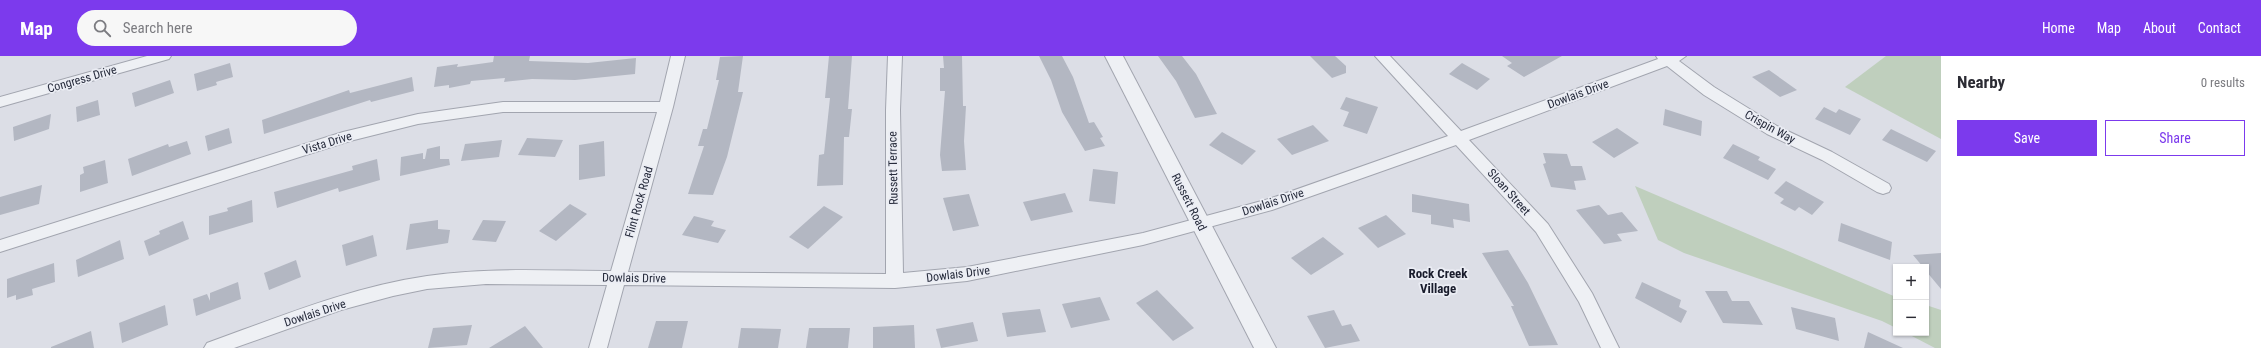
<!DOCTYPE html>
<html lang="en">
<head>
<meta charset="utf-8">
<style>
  body { margin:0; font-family:"Roboto Condensed",sans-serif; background:#f7f7f7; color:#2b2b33 }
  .controls { position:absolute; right:12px; bottom:12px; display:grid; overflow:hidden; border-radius:0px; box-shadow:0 1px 3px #0004 }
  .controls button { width:36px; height:36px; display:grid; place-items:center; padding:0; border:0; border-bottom:1px solid #e1e1e2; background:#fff; color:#2b2b33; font:20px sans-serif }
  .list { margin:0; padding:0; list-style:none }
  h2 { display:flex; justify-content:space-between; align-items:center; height:52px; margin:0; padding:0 16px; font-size:17px }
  h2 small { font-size:13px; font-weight:400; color:#7c7c81 }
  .actions { display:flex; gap:8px; padding:12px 16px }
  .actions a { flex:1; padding:9px 0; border:1px solid #7c3aed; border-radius:0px; text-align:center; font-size:14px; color:#7c3aed }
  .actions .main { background:#7c3aed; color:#fff }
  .icon { flex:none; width:22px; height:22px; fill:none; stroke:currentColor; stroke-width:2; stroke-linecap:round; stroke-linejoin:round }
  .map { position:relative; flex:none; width:1941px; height:292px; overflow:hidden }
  header { display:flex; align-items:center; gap:24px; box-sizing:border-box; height:56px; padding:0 20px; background:#7c3aed; color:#fff }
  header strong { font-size:19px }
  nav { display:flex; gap:22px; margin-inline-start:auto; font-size:14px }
  .search { width:280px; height:36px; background:#f7f7f7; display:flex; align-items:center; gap:10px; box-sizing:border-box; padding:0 14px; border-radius:22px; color:#7c7c81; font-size:15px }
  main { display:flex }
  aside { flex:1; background:#fff }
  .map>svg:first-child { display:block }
  .green { fill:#bfcfbd }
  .building { fill:#b3b7c2 }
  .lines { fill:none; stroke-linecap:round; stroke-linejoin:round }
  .minor-casing { stroke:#a2a5af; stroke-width:2 }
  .tertiary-casing { stroke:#a2a5af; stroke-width:2 }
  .minor { fill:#eef0f4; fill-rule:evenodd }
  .tertiary { fill:#eef0f4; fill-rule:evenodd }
  .labels { text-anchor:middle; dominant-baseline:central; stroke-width:3.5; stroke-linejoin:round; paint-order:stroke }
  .street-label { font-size:12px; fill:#262b3b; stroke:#ebedf4 }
  .neighbourhood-label { font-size:13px; font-weight:bold; fill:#191c2c; stroke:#ebedf4 }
</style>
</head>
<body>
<header>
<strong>Map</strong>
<div class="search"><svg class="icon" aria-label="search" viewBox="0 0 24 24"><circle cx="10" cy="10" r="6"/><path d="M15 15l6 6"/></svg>Search here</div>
<nav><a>Home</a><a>Map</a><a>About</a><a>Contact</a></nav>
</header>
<main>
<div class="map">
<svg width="1941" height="292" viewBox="0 0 1941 292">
  <rect width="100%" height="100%" fill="#dcdee6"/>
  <!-- green -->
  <g class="green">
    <polygon points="1886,0 1941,0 1941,83 1845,31"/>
    <polygon points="1635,130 1896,241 1896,272 1882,265 1684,197 1658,184"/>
    <polygon points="1926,249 1941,254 1941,292 1935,292 1906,277 1926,277"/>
  </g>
  <!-- building -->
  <g class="building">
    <polygon points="494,0 530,0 529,5 588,7 636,2 635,18 575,24 532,23 504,26 505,22 471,25 470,28 449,32 449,29 434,31 437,11 458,8 457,11 493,6"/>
    <polygon points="743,0 738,36 743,36 727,101 713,139 688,138 704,90 698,90 703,73 707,73 719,24 716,24 720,1"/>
    <polygon points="829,0 852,0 848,53 852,53 849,81 844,81 843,129 817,130 819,99 824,98 830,42 825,42"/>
    <polygon points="943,0 962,0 963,50 966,50 964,85 966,114 942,115 940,99 945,35 940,35 940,12 944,12"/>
    <polygon points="1039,0 1062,0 1073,21 1089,67 1094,66 1103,81 1100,82 1105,90 1085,95 1062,56 1051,24"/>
    <polygon points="1158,0 1182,0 1196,18 1217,58 1195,62 1176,25"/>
    <polygon points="1310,0 1335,0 1346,10 1346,17 1332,22"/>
    <polygon points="1502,0 1562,0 1524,21 1507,10 1512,7"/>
    <polygon points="230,7 233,21 216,26 217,29 197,35 194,18"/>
    <polygon points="1462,7 1490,23 1477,34 1449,18"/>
    <polygon points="1769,14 1797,34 1780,41 1752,21"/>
    <polygon points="412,21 414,35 371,46 370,44 264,78 262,64 349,34 350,37"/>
    <polygon points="170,24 174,37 135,51 132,37"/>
    <polygon points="1346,41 1378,51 1367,78 1343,70 1349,56 1340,53"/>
    <polygon points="98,44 100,59 77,66 76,51"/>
    <polygon points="1824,51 1836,57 1839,53 1861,63 1850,79 1815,63"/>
    <polygon points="1665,53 1702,65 1701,80 1663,69"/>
    <polygon points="51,58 49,73 14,85 13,71"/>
    <polygon points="1313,69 1329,85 1292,99 1277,83"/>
    <polygon points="229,72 232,87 208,95 205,80"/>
    <polygon points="1617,72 1639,87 1614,102 1592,86"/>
    <polygon points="1891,73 1936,95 1927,106 1882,84"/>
    <polygon points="1222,76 1256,95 1242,109 1209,89"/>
    <polygon points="527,82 563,84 555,101 518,99"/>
    <polygon points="502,84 499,101 461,105 465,88"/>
    <polygon points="187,85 191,98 132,120 128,103 168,88 169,91"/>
    <polygon points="604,85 605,120 579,124 579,89"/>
    <polygon points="1733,88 1760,101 1758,104 1776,113 1768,124 1723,102"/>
    <polygon points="440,90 440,103 449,103 450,109 400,120 401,101 423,97 423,103 425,103 427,93"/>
    <polygon points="1543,97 1567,98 1571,110 1582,110 1586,124 1574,125 1576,134 1551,131 1543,108 1546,107"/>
    <polygon points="377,103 380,124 339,136 338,132 277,152 274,136 353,114 352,110"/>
    <polygon points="105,104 108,127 80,136 80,119 84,117 83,111"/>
    <polygon points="1093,113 1118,116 1115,148 1089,145"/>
    <polygon points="1786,125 1824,146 1812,159 1799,151 1795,155 1780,147 1784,143 1774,137"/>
    <polygon points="42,129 39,148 0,159 0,141"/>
    <polygon points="1065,137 1073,156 1031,165 1023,146"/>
    <polygon points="969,138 979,170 953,175 943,142"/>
    <polygon points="1412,138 1469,148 1470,166 1453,163 1454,172 1431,168 1431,159 1412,156"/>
    <polygon points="252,144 253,166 209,179 209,160 228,155 227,152"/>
    <polygon points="570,148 587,158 556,185 539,175"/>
    <polygon points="1599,149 1608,159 1622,156 1638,175 1617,178 1622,185 1604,188 1576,154"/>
    <polygon points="824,150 843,161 808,193 789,181"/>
    <polygon points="1386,159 1406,178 1378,192 1358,172"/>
    <polygon points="694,160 714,165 711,170 726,174 718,187 682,179"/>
    <polygon points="438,164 438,173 450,174 448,187 406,194 410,168"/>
    <polygon points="483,164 506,165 496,186 472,184"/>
    <polygon points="183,165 189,183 149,200 144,185 160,178 159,175"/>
    <polygon points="1841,167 1892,186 1890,204 1838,185"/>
    <polygon points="373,179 377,200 346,210 342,189"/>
    <polygon points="1323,181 1344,198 1311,219 1291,202"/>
    <polygon points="120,184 124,203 78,221 76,204"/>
    <polygon points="1508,194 1528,227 1558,289 1529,290 1511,250 1514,250 1482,197"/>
    <polygon points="1941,197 1941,233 1926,215 1926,211 1923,211 1913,199"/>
    <polygon points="296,204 301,221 269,234 264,217"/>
    <polygon points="54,207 55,226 32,233 33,239 16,244 16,239 7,242 7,223"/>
    <polygon points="238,226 241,243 196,260 193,243 207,238 210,245 210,237"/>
    <polygon points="1642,226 1681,244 1679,251 1687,255 1681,267 1635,242"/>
    <polygon points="1157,234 1194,272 1173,285 1136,247"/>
    <polygon points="1705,235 1727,235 1732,245 1749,245 1763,269 1723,267"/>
    <polygon points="1100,241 1110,264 1071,272 1062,248"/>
    <polygon points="165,249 168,269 122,287 119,267"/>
    <polygon points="1791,251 1835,262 1839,285 1796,273"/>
    <polygon points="1040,253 1046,276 1007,281 1002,257"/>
    <polygon points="1334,254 1342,270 1351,268 1360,285 1325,292 1307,260"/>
    <polygon points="656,265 688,265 682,292 648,292"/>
    <polygon points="973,266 978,285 941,292 936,273"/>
    <polygon points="472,269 467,289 428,292 433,272"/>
    <polygon points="914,269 915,292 873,292 873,271"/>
    <polygon points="525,270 543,292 489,292"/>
    <polygon points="741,272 781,273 778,292 738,292"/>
    <polygon points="809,272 850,272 848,292 806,292"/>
    <polygon points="91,275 94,292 51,292 51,291"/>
    <polygon points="1868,276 1903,292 1864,292"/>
  </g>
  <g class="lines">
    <defs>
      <g id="minor">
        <polygon points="147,0 171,0 169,3 0,51 0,41"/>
        <path d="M671,0H685L673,51L628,216L886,218V54L888,0H902L900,54L903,217L967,211L1143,177L1269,143L1448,80L1375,0H1390L1461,75L1658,3L1656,0H1686L1679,5L1714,31L1777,70L1832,96L1889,128L1891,132L1889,136L1883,138L1877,136L1822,104L1767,78L1704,39L1667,10L1469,84L1548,168L1592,237L1619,292H1601L1579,246L1536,176L1456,89L1272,154L1143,189L967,225L895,232L624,229L607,292H589L607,229L486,228L427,233L393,240L341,254L234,292H204L207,287C279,261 351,231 427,220C487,211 550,215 611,215L657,56H503L418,68L350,85L0,196V184L343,76L418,58L503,46H660Z"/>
      </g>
      <polygon id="tertiary" points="1105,0 1123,0 1276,292 1254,292"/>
    </defs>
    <!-- minor casing -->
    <use href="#minor" class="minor-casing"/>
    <!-- tertiary casing -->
    <use href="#tertiary" class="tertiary-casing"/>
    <!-- minor -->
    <use href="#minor" class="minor"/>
    <!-- tertiary -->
    <use href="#tertiary" class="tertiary"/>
  </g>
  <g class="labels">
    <!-- street labels -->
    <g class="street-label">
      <text transform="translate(82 23) rotate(-16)">Congress Drive</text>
      <text transform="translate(1578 38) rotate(-20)">Dowlais Drive</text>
      <text transform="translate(1770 71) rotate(29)">Crispin Way</text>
      <text transform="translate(327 87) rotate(-17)">Vista Drive</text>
      <text transform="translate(893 112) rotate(-91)">Russett Terrace</text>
      <text transform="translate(1509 136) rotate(48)">Sloan Street</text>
      <text transform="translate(639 146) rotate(-74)">Flint Rock Road</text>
      <text transform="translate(1189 146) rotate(63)">Russett Road</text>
      <text transform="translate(1273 146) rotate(-18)">Dowlais Drive</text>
      <text transform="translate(958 218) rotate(-7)">Dowlais Drive</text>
      <text transform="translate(634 222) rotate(1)">Dowlais Drive</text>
      <text transform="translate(315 257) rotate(-18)">Dowlais Drive</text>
    </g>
    <!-- neighbourhood labels -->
    <g class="neighbourhood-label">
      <text x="1438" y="217">Rock Creek<tspan x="1438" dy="15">Village</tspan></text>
    </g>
  </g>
</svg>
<div class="controls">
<button>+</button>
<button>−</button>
</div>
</div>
<aside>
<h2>Nearby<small>0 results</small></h2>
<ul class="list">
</ul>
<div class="actions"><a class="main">Save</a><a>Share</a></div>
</aside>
</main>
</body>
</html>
